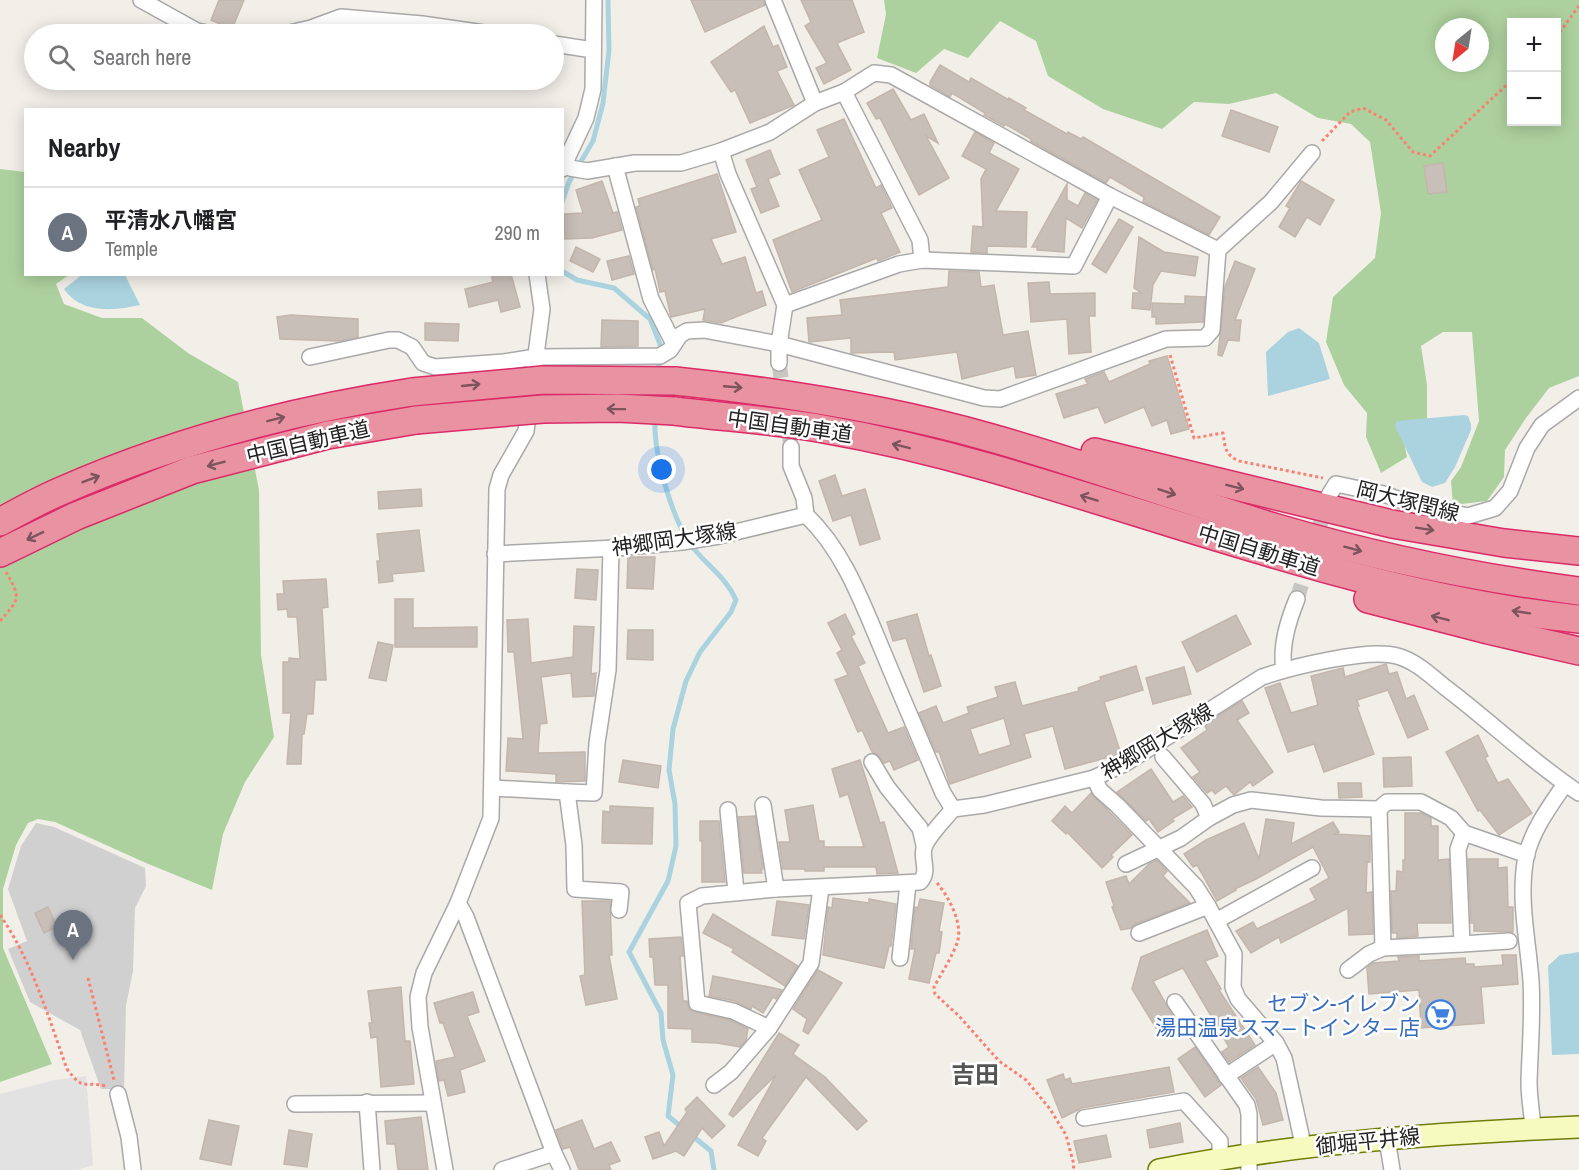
<!DOCTYPE html>
<html lang="en">
<head>
<meta charset="utf-8">
<style>
  body { margin:0; font-family:"Archivo Narrow","Noto Sans JP",sans-serif; background:#f2f2f2; color:#202124 }
  .controls { position:absolute; right:18px; top:18px; display:grid; overflow:hidden; border-radius:0px; box-shadow:0 3px 15px #0003 }
  .controls button { width:54px; height:54px; display:grid; place-items:center; padding:0; border:0; border-bottom:2px solid #e0e0e0; background:#fff; color:#202124; font:30px sans-serif }
  .compass { position:absolute; left:1435px; top:18px; width:54px; height:54px; border-radius:50%; background:#fff; box-shadow:0 3px 15px #0003; rotate:210deg }
  .you { position:absolute; left:662px; top:470px; width:21px; height:21px; margin:-15px; border:4px solid #fff; border-radius:50%; background:#1a73e8; box-shadow:0 0 0 9px #1a73e833 }
  .badge { display:grid; place-items:center; width:39px; height:39px; border-radius:50%; background:#b45309; color:#fff; font-size:20px; font-weight:700 }
  .pin { position:absolute; translate:-50% -50px; filter:drop-shadow(0 2px 3px #0008) }
  .pin::after { content:''; position:absolute; top:32px; width:21px; height:18px; background:inherit; clip-path:polygon(0 0,100% 0,50% 100%) }
  .list { margin:0; padding:0; list-style:none }
  h2 { display:flex; justify-content:space-between; align-items:center; height:78px; margin:0; padding:0 24px; font-size:26px }
  h2 small { font-size:20px; font-weight:400; color:#757577 }
  .list li { display:grid; grid-template-columns:39px 1fr auto; gap:18px; align-items:center; box-sizing:border-box; height:90px; padding:0 24px; border-top:2px solid #e0e0e0 }
  .list b { display:block; font-size:22px; white-space:nowrap }
  .list p { margin:0; font-size:20px; white-space:nowrap; color:#757577 }
  .list em { font-size:20px; font-style:normal; color:#757577 }
  .icon { flex:none; width:33px; height:33px; fill:none; stroke:currentColor; stroke-width:2; stroke-linecap:round; stroke-linejoin:round }
  .map { position:relative; flex:none; width:1579px; height:1170px; overflow:hidden }
  .search { position:absolute; background:#fff; box-shadow:0 3px 15px #0003; left:24px; top:24px; width:540px; height:66px; display:flex; align-items:center; gap:15px; box-sizing:border-box; padding:0 21px; border-radius:33px; color:#757577; font-size:22px }
  .panel { position:absolute; background:#fff; box-shadow:0 3px 15px #0003; left:24px; top:108px; width:540px; height:168px; border-radius:0px }
  .map>svg:first-child { display:block }
  .religious { fill:#d0d0d0 }
  .forest { fill:#add19e; fill-rule:evenodd }
  .parking { fill:#e2e2e2 }
  .water { fill:#aad3df }
  .lines { fill:none; stroke-linecap:round; stroke-linejoin:round }
  .stream { stroke:#aad3df; stroke-width:5 }
  .building { fill:#c7bfb8; stroke:#c4b6ab; stroke-width:1.5; fill-rule:evenodd }
  .street-tunnel { stroke:#c8c6c1; stroke-width:15; stroke-dasharray:15 8; stroke-linecap:butt }
  .street-casing { stroke:#a9a9a9; stroke-width:18 }
  .secondary-casing { stroke:#707d05; stroke-width:24 }
  .highway-casing { stroke:#dc2a67; stroke-width:30 }
  .path { stroke:#fa8072; stroke-width:3; stroke-dasharray:3 3; stroke-linecap:butt }
  .street { stroke:#fff; stroke-width:15 }
  .secondary { stroke:#f7fabf; stroke-width:21 }
  .highway { stroke:#e892a2; stroke-width:27 }
  .highway-bridge-casing { stroke:#dc2a67; stroke-width:30; stroke-linecap:butt }
  .highway-bridge { stroke:#e892a2; stroke-width:27 }
  .oneway { stroke:#7b545c }
  .labels { text-anchor:middle; dominant-baseline:central; stroke-width:5; stroke-linejoin:round; paint-order:stroke }
  .street-label { font-size:21px; fill:#222; stroke:#fff }
  .shop-label { font-size:21px; fill:#366cbe; stroke:#fff; text-anchor:end }
  .quarter-label { font-size:24px; font-weight:bold; fill:#555; stroke:#fff }
</style>
</head>
<body>
<div class="map">
<svg width="1579" height="1170" viewBox="0 0 1579 1170">
  <rect width="100%" height="100%" fill="#f2efe9"/>
  <!-- religious -->
  <polygon class="religious" points="36,823 54,827 145,868 146,886 135,908 133,971 126,1005 124,1089 101,1089 80,1030 30,1002 8,949 27,941 8,889 21,846"/>
  <!-- forest -->
  <g class="forest">
    <path d="M884,0H1579V376L1549,388L1526,418L1505,450L1504,477L1487,501L1453,505L1451,481L1461,467L1479,421L1472,332H1443L1421,346L1427,385V419L1403,437L1407,457L1381,473L1366,437L1367,413L1344,385L1326,342L1333,297L1375,258L1381,213L1370,142L1351,124L1318,118L1276,93L1229,104L1194,102L1162,129L1103,109L1048,76L1036,41L1000,21L968,58L944,49L916,73L877,58L886,14ZM1512,22H1556V122H1512ZM1444,27H1480V63H1444Z"/>
    <polygon points="0,169 25,172 26,274 69,275 56,284 64,304 102,318 142,318 188,353 238,382 259,490 261,655 274,737 245,782 223,834 212,890 146,863 55,822 38,819 28,823 16,845 3,889 3,948 52,1064 0,1082"/>
  </g>
  <!-- parking -->
  <polygon class="parking" points="86,1076 93,1165 77,1170 0,1170 0,1094 55,1080"/>
  <!-- water -->
  <g class="water">
    <path d="M83,274L125,275L140,305C114,311 81,314 64,289Z"/>
    <polygon points="1299,328 1319,343 1330,379 1268,396 1266,352 1288,332"/>
    <polygon points="1464,415 1468,416 1471,424 1471,430 1455,467 1445,483 1432,487 1422,482 1395,426 1397,421"/>
    <polygon points="1579,952 1579,1054 1552,1055 1548,966 1560,955"/>
  </g>
  <g class="lines">
    <!-- stream -->
    <g class="stream">
      <polyline points="562,202 569,182 593,141 603,103 609,50 608,0"/>
      <polyline points="562,271 577,280 614,288 650,319 660,344 658,375"/>
      <path d="M655,417C653,452 672,523 695,550C709,567 727,579 736,600L731,612L700,652L686,681L673,729L669,770L675,804L676,846L668,881L629,952L661,1013L663,1040L673,1075L668,1116L683,1128"/>
      <polyline points="690,1134 711,1151 714,1170"/>
    </g>
  </g>
  <!-- building -->
  <g class="building">
    <polygon points="219,0 244,0 232,29 211,20"/>
    <polygon points="691,0 763,0 765,5 705,32"/>
    <polygon points="801,0 852,0 864,32 837,43 851,70 824,84 816,68 827,63 805,26 811,22"/>
    <polygon points="764,26 773,47 778,45 787,67 777,71 794,105 750,123 735,90 731,92 711,62"/>
    <polygon points="940,65 969,82 971,78 1009,100 1009,98 1026,108 1024,110 1067,134 1068,132 1081,139 1083,137 1220,217 1209,235 1143,202 1144,197 1110,177 1106,183 1031,141 1031,139 1005,124 1004,126 984,115 985,113 952,93 950,97 930,85 930,82"/>
    <polygon points="893,89 911,120 924,114 938,143 926,136 949,178 919,195 880,118 876,119 867,103"/>
    <polygon points="1231,110 1278,127 1269,152 1222,136"/>
    <polygon points="844,119 876,188 881,185 892,208 881,213 900,252 878,261 877,258 792,292 773,240 822,220 799,170 829,157 817,130"/>
    <polygon points="975,132 994,143 989,153 1019,169 996,211 1027,212 1026,247 987,246 987,253 971,252 973,226 983,227 981,179 986,169 962,156"/>
    <polygon points="770,150 780,174 768,179 779,206 761,213 751,189 757,187 746,160"/>
    <polygon points="1443,163 1447,192 1428,194 1424,166"/>
    <polygon points="717,174 736,232 711,239 722,264 745,257 756,293 762,291 766,305 721,323 703,320 705,309 671,317 665,291 660,292 655,269 653,270 636,207 640,206 638,199"/>
    <polygon points="602,181 613,213 617,212 622,230 592,238 565,239 564,214 583,213 576,190"/>
    <polygon points="1301,181 1334,200 1320,225 1307,217 1295,237 1279,227 1290,208 1286,206"/>
    <polygon points="1067,184 1067,200 1078,206 1085,193 1097,200 1082,228 1066,218 1064,252 1037,250 1037,247 1032,247"/>
    <polygon points="1119,219 1133,227 1106,273 1092,264"/>
    <polygon points="1139,237 1164,252 1198,257 1195,276 1161,271 1153,285 1150,310 1132,308 1133,293 1141,293 1134,288"/>
    <polygon points="576,247 600,259 593,272 570,261"/>
    <polygon points="629,256 634,274 612,280 607,261"/>
    <polygon points="1235,261 1255,269 1235,320 1241,320 1239,341 1228,340 1222,356 1218,355 1225,287"/>
    <polygon points="949,271 979,272 981,287 994,285 1003,335 1028,331 1036,375 1016,378 1014,366 962,379 957,352 895,360 894,352 851,353 851,338 809,342 807,318 842,315 840,300 948,287"/>
    <polygon points="491,274 511,274 520,307 501,312 498,300 469,307 465,289 493,282"/>
    <polygon points="1049,282 1050,294 1095,293 1095,316 1089,316 1091,352 1069,354 1067,319 1031,322 1028,283"/>
    <polygon points="1185,296 1205,297 1203,322 1156,324 1156,317 1152,317 1152,303 1185,304"/>
    <polygon points="291,315 358,319 358,337 340,341 280,339 277,317"/>
    <polygon points="602,320 638,321 638,346 601,347"/>
    <polygon points="425,323 459,324 458,341 425,340"/>
    <polygon points="1167,356 1189,429 1171,434 1167,420 1152,426 1144,407 1105,423 1098,407 1064,418 1056,394 1088,384 1085,379 1104,372 1109,382 1150,364 1149,361"/>
    <polygon points="835,475 842,496 865,489 880,539 860,545 851,515 833,521 819,481"/>
    <polygon points="421,489 422,506 379,509 378,492"/>
    <polygon points="419,530 424,571 392,574 393,581 379,583 377,561 380,561 377,534"/>
    <polygon points="628,557 655,557 653,589 627,588"/>
    <polygon points="577,569 598,570 596,600 575,598"/>
    <polygon points="326,579 328,607 322,608 326,680 315,680 313,714 307,714 304,734 302,734 301,764 287,764 291,713 283,713 283,662 289,662 289,658 300,659 297,617 288,617 287,609 278,610 277,594 284,594 283,581"/>
    <polygon points="395,599 413,599 413,628 477,627 477,647 395,647"/>
    <polygon points="845,614 855,634 851,636 865,663 858,666 888,733 904,727 918,760 894,770 890,761 884,763 877,754 872,752 862,730 858,732 835,680 848,675 837,653 842,650 828,623"/>
    <polygon points="917,614 929,656 931,655 941,686 924,692 906,638 893,641 887,622"/>
    <polygon points="1236,615 1251,644 1197,672 1182,642"/>
    <polygon points="528,619 531,663 573,657 574,626 594,627 591,674 596,673 594,696 573,697 571,673 541,677 547,723 540,724 538,753 585,752 585,781 556,782 556,774 506,771 508,738 523,739 514,652 508,652 507,620"/>
    <polygon points="628,630 653,630 653,660 627,659"/>
    <polygon points="378,642 393,645 386,681 369,678"/>
    <polygon points="1386,664 1389,674 1397,672 1406,699 1414,695 1428,729 1408,738 1388,690 1357,700 1359,706 1357,707 1374,754 1324,772 1314,744 1288,752 1265,688 1280,683 1291,713 1318,705 1311,676 1343,668 1345,677"/>
    <path d="M1136,666L1143,690L1104,702L1121,754L1065,769L1053,726L1024,734L1031,757L950,784L939,752H936L919,713L936,706L943,723L969,713L967,707L998,697L995,687L1015,682L1022,706L1079,691L1078,688L1101,680L1100,677ZM1004,718L1011,745L979,755L970,729Z"/>
    <polygon points="1184,667 1191,694 1153,704 1146,678"/>
    <polygon points="1242,701 1249,713 1237,720 1273,772 1253,786 1250,782 1234,795 1226,786 1215,794 1212,790 1207,793 1193,777 1200,772 1181,748 1207,730 1205,726 1210,721"/>
    <polygon points="1478,735 1488,756 1485,758 1498,783 1508,779 1532,813 1499,835 1480,810 1478,811 1446,752"/>
    <polygon points="1411,757 1412,786 1384,787 1383,758"/>
    <polygon points="623,760 661,766 658,788 619,782"/>
    <polygon points="860,760 880,823 884,822 898,873 877,874 876,867 824,867 824,871 805,871 805,869 783,869 779,842 790,842 785,810 813,805 819,841 824,841 824,847 864,847 848,794 840,797 832,769"/>
    <polygon points="1151,769 1173,802 1183,796 1192,807 1172,819 1174,821 1158,832 1149,819 1146,821 1117,792"/>
    <polygon points="1338,783 1361,783 1362,797 1339,798"/>
    <polygon points="1091,793 1132,835 1111,855 1113,857 1102,868 1067,832 1066,834 1052,821 1065,806 1072,813"/>
    <polygon points="610,806 653,808 652,844 602,843 603,811 610,812"/>
    <polygon points="1405,813 1421,813 1431,818 1431,826 1438,826 1438,860 1449,859 1451,923 1417,923 1418,936 1397,938 1397,933 1392,933 1391,891 1396,891 1397,871 1403,872 1403,860 1405,860"/>
    <polygon points="755,816 763,869 761,869 762,873 744,873 738,817"/>
    <polygon points="1266,819 1294,823 1291,844 1333,822 1339,832 1335,834 1370,836 1370,862 1367,862 1366,893 1372,892 1373,934 1349,935 1348,908 1281,943 1279,937 1251,953 1236,931 1253,922 1257,929 1316,900 1310,889 1329,878 1313,847 1256,879 1235,889 1236,890 1217,901 1197,865 1193,867 1184,854 1206,840 1244,823 1259,859"/>
    <polygon points="700,821 719,821 725,882 702,882 702,841 700,841"/>
    <polygon points="1468,859 1498,859 1498,868 1507,867 1508,907 1513,907 1513,932 1474,931 1474,923 1471,923"/>
    <polygon points="1157,860 1167,871 1163,876 1190,903 1135,924 1131,928 1121,930 1112,907 1114,906 1106,882 1126,876 1129,884 1149,864"/>
    <polygon points="833,898 869,903 869,899 896,904 891,946 889,946 884,968 823,955 828,907 832,908"/>
    <polygon points="920,899 944,903 939,931 942,932 939,953 936,953 929,983 909,979 915,949 911,949 915,907 918,908"/>
    <polygon points="582,901 610,901 612,955 609,955 617,999 586,1005 580,976 585,975"/>
    <polygon points="777,901 809,905 804,939 772,935"/>
    <polygon points="48,907 57,927 44,933 35,913"/>
    <polygon points="713,914 798,966 785,986 732,952 734,949 703,933"/>
    <polygon points="1207,930 1218,956 1205,961 1221,989 1219,990 1255,1045 1229,1062 1222,1052 1229,1047 1183,968 1153,981 1174,1018 1156,1028 1132,989 1141,957"/>
    <polygon points="681,937 683,956 680,956 683,1001 687,1001 689,1009 694,1012 730,1020 748,1029 746,1040 740,1047 717,1043 692,1042 692,1029 668,1028 668,985 655,985 653,957 650,957 649,939"/>
    <polygon points="1502,955 1516,955 1518,984 1481,987 1484,1023 1421,1028 1419,990 1369,994 1367,968 1373,963 1399,961 1398,957 1419,956 1419,961 1465,958 1466,964 1474,964 1474,967 1503,965"/>
    <polygon points="818,970 842,983 808,1034 803,1031 807,1019 793,1009"/>
    <polygon points="713,976 774,988 782,990 776,999 773,997 763,1013 752,1006 751,1009 735,1001 709,996"/>
    <polygon points="401,987 405,1041 410,1041 414,1084 381,1087 377,1037 371,1038 369,1023 372,1023 368,991"/>
    <polygon points="473,992 479,1012 467,1016 485,1061 460,1070 465,1092 448,1096 444,1080 439,1081 436,1061 455,1057 443,1023 440,1023 434,1003"/>
    <polygon points="779,1033 799,1045 793,1054 825,1077 867,1121 857,1130 806,1077 762,1138 766,1141 758,1156 738,1145 776,1075 733,1117 729,1114"/>
    <polygon points="1195,1047 1221,1085 1205,1097 1178,1059"/>
    <polygon points="1169,1067 1174,1092 1082,1108 1062,1118 1047,1080 1063,1074 1065,1080 1070,1078 1072,1084"/>
    <polygon points="1258,1067 1276,1093 1283,1120 1263,1125 1256,1099 1241,1078"/>
    <polygon points="697,1097 725,1126 712,1138 702,1128 684,1156 676,1151 653,1159 645,1137 659,1132 664,1146 687,1112 685,1109"/>
    <polygon points="421,1117 428,1170 398,1170 395,1144 387,1144 385,1121"/>
    <polygon points="209,1120 239,1126 231,1165 200,1159"/>
    <polygon points="582,1120 594,1149 611,1142 620,1161 609,1165 611,1170 579,1170 570,1147 563,1149 556,1130"/>
    <polygon points="1180,1123 1183,1142 1150,1148 1147,1130"/>
    <polygon points="289,1130 312,1134 307,1167 284,1164"/>
    <polygon points="1106,1135 1111,1157 1079,1163 1074,1141"/>
  </g>
  <g class="lines">
    <!-- street-tunnel -->
    <g class="street-tunnel">
      <polyline points="779,363 791,447"/>
      <polyline points="1297,599 1327,502"/>
    </g>
    <defs>
      <g id="street">
        <polyline points="141,0 197,31 212,34"/>
        <polyline points="773,0 815,103"/>
        <polyline points="285,34 311,28 341,17 422,24 491,34"/>
        <polyline points="554,44 593,50"/>
        <polyline points="844,92 874,73 891,75 1110,196 1218,250"/>
        <polyline points="721,151 728,174 785,305"/>
        <polyline points="565,164 570,168 587,171 635,163 681,163 721,151 770,132 815,103 844,92 920,240 922,260"/>
        <polyline points="615,166 651,299 674,344"/>
        <polyline points="562,169 586,118 593,89 594,0"/>
        <polyline points="310,357 389,340 398,340 412,347 423,363 435,367 504,362 536,357 660,356 670,350 680,335 687,331 704,330 779,344 984,398 1000,399 1166,339 1205,338 1212,330 1218,250 1271,202 1312,153"/>
        <polyline points="779,363 779,344 785,305 899,264 922,260 1074,266 1110,196"/>
        <polyline points="791,447 791,466 804,498 806,515"/>
        <polyline points="1328,497 1336,484 1384,494 1408,503 1468,516 1495,508 1510,491 1527,448 1542,425 1579,398"/>
        <path d="M495,554L616,548L682,542L719,536L806,515C845,552 863,605 884,654C903,700 923,746 943,793L953,809"/>
        <path d="M1284,670C1280,646 1288,621 1297,599"/>
        <polyline points="1163,757 1203,804 1209,818"/>
        <polyline points="872,762 887,787 920,828 924,845"/>
        <polyline points="1094,778 1100,790 1118,806 1196,887 1208,906 1234,954 1233,987 1238,999 1276,1043 1284,1058 1301,1135 1302,1148"/>
        <polyline points="493,788 567,792 574,845 575,889 621,892 619,910"/>
        <polyline points="567,792 594,793 597,743 608,670 611,548"/>
        <path d="M763,805L776,889L920,882C931,870 919,858 925,845C930,834 945,819 953,809"/>
        <path d="M953,809L984,805L1094,778L1126,763L1262,677C1292,667 1368,648 1397,656C1416,661 1431,676 1446,688C1491,722 1532,762 1579,793"/>
        <polyline points="1379,809 1383,948 1462,944 1458,849 1464,833"/>
        <polyline points="728,810 736,892"/>
        <polyline points="1126,864 1181,838 1209,818 1233,805 1251,800 1321,808 1379,809 1387,802 1421,802 1451,818 1464,833 1527,855"/>
        <polyline points="776,889 702,896 688,903 697,1003 733,1011 769,1028 811,963 821,888"/>
        <polyline points="458,903 466,917 554,1153 562,1170"/>
        <polyline points="1216,921 1312,868"/>
        <polyline points="1139,933 1208,906"/>
        <polyline points="1462,944 1509,941"/>
        <polyline points="900,958 908,884"/>
        <polyline points="1348,970 1369,954 1383,948"/>
        <polyline points="1175,1002 1247,1105 1249,1114 1249,1170"/>
        <polyline points="1226,1076 1276,1043"/>
        <polyline points="714,1085 731,1072 769,1028"/>
        <polyline points="118,1094 129,1137 133,1170"/>
        <polyline points="367,1102 372,1170"/>
        <polyline points="295,1104 433,1103"/>
        <polyline points="1084,1118 1184,1101 1220,1141 1220,1158"/>
        <path d="M1533,1128C1532,1113 1529,1098 1529,1082C1530,1048 1533,1015 1531,981C1528,940 1518,898 1526,857C1532,830 1550,806 1565,784"/>
        <polyline points="1387,1139 1392,1170"/>
        <polyline points="445,1170 420,1027 418,997 424,973 458,903 491,818 497,489 501,475 526,431 542,309 537,274"/>
        <polyline points="502,1170 554,1153"/>
      </g>
      <path id="secondary" d="M1159,1170C1297,1143 1438,1133 1579,1127"/>
      <g id="highway">
        <path d="M675,381C781,392 885,408 988,437C1085,464 1180,499 1277,528C1376,557 1477,578 1579,591"/>
        <path d="M674,411C722,417 771,420 818,428C876,438 935,452 991,468C1186,524 1376,598 1579,619"/>
        <polyline points="1095,452 1392,524 1504,543 1579,551"/>
        <path d="M0,522C20,511 40,500 61,491C172,442 293,410 412,392"/>
        <polyline points="0,553 76,516 192,470 328,435 416,420"/>
        <polyline points="1368,599 1488,630 1579,651"/>
      </g>
    </defs>
    <!-- street casing -->
    <use href="#street" class="street-casing"/>
    <!-- secondary casing -->
    <use href="#secondary" class="secondary-casing"/>
    <!-- highway casing -->
    <use href="#highway" class="highway-casing"/>
    <!-- path -->
    <g class="path">
      <polyline points="1556,37 1579,6"/>
      <polyline points="1322,141 1350,112 1363,108 1386,120 1413,152 1430,156 1512,80"/>
      <path d="M1170,355L1194,438L1223,433C1225,447 1225,455 1239,461L1323,478"/>
      <path d="M0,621C20,598 21,599 6,572"/>
      <path d="M937,883C949,897 962,922 958,940C954,954 941,974 934,987L935,994L959,1016L999,1061L1026,1080L1050,1109L1066,1135L1074,1165L1073,1170"/>
      <path d="M0,915C32,961 48,1016 67,1069C83,1091 83,1081 106,1086"/>
      <polyline points="88,978 114,1080"/>
    </g>
    <!-- street -->
    <use href="#street" class="street"/>
    <!-- secondary -->
    <use href="#secondary" class="secondary"/>
    <!-- highway -->
    <use href="#highway" class="highway"/>
    <defs>
      <g id="highway-bridge">
        <polyline points="412,392 543,380 675,381"/>
        <polyline points="416,420 543,409 618,408 674,411"/>
      </g>
    </defs>
    <!-- highway-bridge casing -->
    <use href="#highway-bridge" class="highway-bridge-casing"/>
    <!-- highway-bridge -->
    <use href="#highway-bridge" class="highway-bridge"/>
  </g>
  <!-- one-way arrows -->
  <defs><path id="oneway-shaft" d="M-6 0H5M1.5-3L5.5 0L1.5 3" fill="none" stroke-width="1.6" stroke-linecap="round" stroke-linejoin="round" transform="scale(1.5)"/></defs>
  <g class="oneway">
    <use href="#oneway-shaft" transform="translate(471 385) rotate(-6)"/>
    <use href="#oneway-shaft" transform="translate(733 387) rotate(5)"/>
    <use href="#oneway-shaft" transform="translate(616 409) rotate(-179)"/>
    <use href="#oneway-shaft" transform="translate(276 419) rotate(-14)"/>
    <use href="#oneway-shaft" transform="translate(901 446) rotate(-166)"/>
    <use href="#oneway-shaft" transform="translate(216 464) rotate(165)"/>
    <use href="#oneway-shaft" transform="translate(91 479) rotate(-21)"/>
    <use href="#oneway-shaft" transform="translate(1235 487) rotate(14)"/>
    <use href="#oneway-shaft" transform="translate(1167 492) rotate(18)"/>
    <use href="#oneway-shaft" transform="translate(1089 498) rotate(-163)"/>
    <use href="#oneway-shaft" transform="translate(1425 529) rotate(9)"/>
    <use href="#oneway-shaft" transform="translate(35 536) rotate(154)"/>
    <use href="#oneway-shaft" transform="translate(1353 549) rotate(15)"/>
    <use href="#oneway-shaft" transform="translate(1521 612) rotate(-171)"/>
    <use href="#oneway-shaft" transform="translate(1440 618) rotate(-166)"/>
  </g>
  <!-- icons -->
  <defs>
    <symbol id="supermarket-ring" viewBox="-11 -11 22 22"><circle r="9.5" fill="#fff" stroke="#3f7fe0" stroke-width="1.5"/><path d="M-6-5.5h2.5l.6 2H6L4.5 2H-2.5L-4.4-4H-6ZM-1.5 3.2a1.3 1.3 0 1 0 .1 0ZM3 3.2a1.3 1.3 0 1 0 .1 0Z" fill="#3f7fe0"/></symbol>
  </defs>
  <g fill-rule="evenodd">
    <use href="#supermarket-ring" x="1424" y="998" width="33" height="33"/>
  </g>
  <g class="labels">
    <!-- street labels -->
    <g class="street-label">
      <text transform="translate(790 426) rotate(8)">中国自動車道</text>
      <text transform="translate(308 442) rotate(-13)">中国自動車道</text>
      <text transform="translate(1408 501) rotate(14)">岡大塚閏線</text>
      <text transform="translate(674 539) rotate(-8)">神郷岡大塚線</text>
      <text transform="translate(1259 550) rotate(17)">中国自動車道</text>
      <text transform="translate(1157 741) rotate(-31)">神郷岡大塚線</text>
      <text transform="translate(1368 1141) rotate(-6)">御堀平井線</text>
    </g>
    <!-- shop labels -->
    <g class="shop-label">
      <text x="1420" y="1003">セブン-イレブン<tspan x="1420" dy="24">湯田温泉スマ―トインタ―店</tspan></text>
    </g>
    <!-- quarter labels -->
    <g class="quarter-label">
      <text x="975" y="1074">吉田</text>
    </g>
  </g>
</svg>
<div class="controls">
<button>+</button>
<button>−</button>
</div>
<svg class="compass" viewBox="-18 -18 36 36"><path d="M0-13l5 13h-10z" fill="#e53935"/><path d="M0 13l5-13h-10z" fill="#757577"/></svg>
<div class="you"></div>
<div class="pin badge" style="left:73px;top:960px;background:#6b7280">A</div>
<div class="search"><svg class="icon" aria-label="search" viewBox="0 0 24 24"><circle cx="10" cy="10" r="6"/><path d="M15 15l6 6"/></svg>Search here</div>
<section class="panel">
<h2>Nearby<small></small></h2>
<ul class="list">
<li><span class="badge" style="background:#6b7280">A</span><div><b>平清水八幡宮</b><p>Temple</p></div><em>290 m</em></li>
</ul>
</section>
</div>
</body>
</html>
